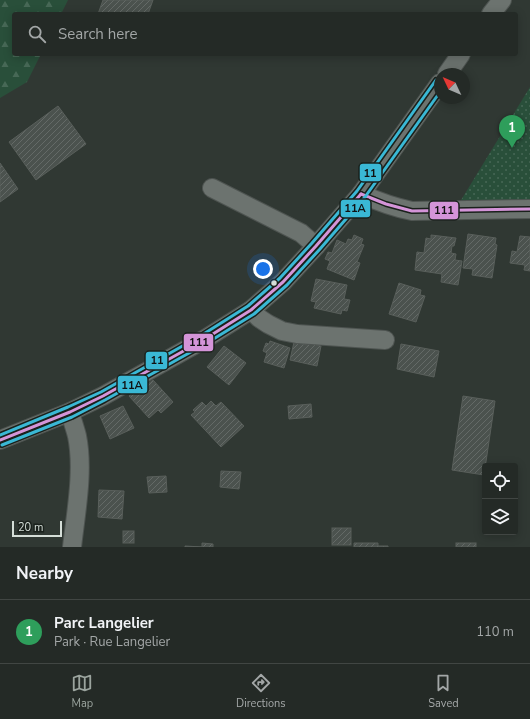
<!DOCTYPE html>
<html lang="en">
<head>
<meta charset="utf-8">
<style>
  body { margin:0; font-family:"Nunito Sans",sans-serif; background:#2c322e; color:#f1f3f6 }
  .controls { position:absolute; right:12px; bottom:12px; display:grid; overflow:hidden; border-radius:4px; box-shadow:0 2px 10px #0003 }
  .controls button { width:36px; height:36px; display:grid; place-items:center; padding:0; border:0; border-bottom:1px solid #414643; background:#242a26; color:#f1f3f6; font:20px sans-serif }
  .compass { position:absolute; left:434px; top:68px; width:36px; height:36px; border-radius:50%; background:#242a26; box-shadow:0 2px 10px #0003; rotate:314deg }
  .scale { position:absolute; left:12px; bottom:10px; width:50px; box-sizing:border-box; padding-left:4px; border:2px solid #d5ded8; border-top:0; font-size:11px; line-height:14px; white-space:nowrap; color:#d5ded8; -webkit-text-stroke:3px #1a211c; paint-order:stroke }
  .you { position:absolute; left:263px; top:269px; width:14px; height:14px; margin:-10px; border:3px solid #fff; border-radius:50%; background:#1a73e8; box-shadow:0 0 0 6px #1a73e833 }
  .badge { display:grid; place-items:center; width:26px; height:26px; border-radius:50%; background:#9ba49e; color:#fff; font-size:13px; font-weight:700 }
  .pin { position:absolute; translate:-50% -33px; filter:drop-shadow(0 1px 2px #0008) }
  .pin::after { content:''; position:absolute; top:21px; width:14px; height:12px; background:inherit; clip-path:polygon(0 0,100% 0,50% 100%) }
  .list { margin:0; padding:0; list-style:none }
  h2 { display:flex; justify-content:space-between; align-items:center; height:52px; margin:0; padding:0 16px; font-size:17px }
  h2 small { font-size:13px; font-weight:400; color:#a3a7a7 }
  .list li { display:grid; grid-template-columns:26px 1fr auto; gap:12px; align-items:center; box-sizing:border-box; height:64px; padding:0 16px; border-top:1px solid #414643 }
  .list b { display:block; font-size:15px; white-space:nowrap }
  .list p { margin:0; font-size:13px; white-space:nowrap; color:#a3a7a7 }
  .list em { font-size:13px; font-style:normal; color:#a3a7a7 }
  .icon { flex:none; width:22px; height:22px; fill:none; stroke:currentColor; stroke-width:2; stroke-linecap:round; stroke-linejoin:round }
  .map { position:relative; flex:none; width:530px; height:547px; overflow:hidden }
  .search { position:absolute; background:#242a26; box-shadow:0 2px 10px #0003; left:12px; right:12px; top:12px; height:44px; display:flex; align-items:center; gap:10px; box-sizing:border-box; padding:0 14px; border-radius:4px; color:#a3a7a7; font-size:15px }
  .sheet { height:116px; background:#242a26 }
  nav { display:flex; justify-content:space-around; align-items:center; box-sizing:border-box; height:56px; border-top:1px solid #414643; background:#242a26; font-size:11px; color:#a3a7a7 }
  nav a { display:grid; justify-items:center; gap:2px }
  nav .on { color:#9ba49e }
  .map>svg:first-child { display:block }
  .forest { fill:url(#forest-firs) }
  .park { fill:url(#park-dots) }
  .building { fill:url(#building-hatch); stroke:#595f5b }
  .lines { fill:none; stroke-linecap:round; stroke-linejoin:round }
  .minor-casing { stroke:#4e5451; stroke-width:20 }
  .minor { stroke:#6c736f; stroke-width:18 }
  .bus-1-casing { stroke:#1a211c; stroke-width:6 }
  .bus-2-casing { stroke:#1a211c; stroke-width:6 }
  .bus-3-casing { stroke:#1a211c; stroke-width:6 }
  .bus-1 { stroke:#d494d8; stroke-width:3 }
  .bus-2 { stroke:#3ab8d5; stroke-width:3 }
  .bus-3 { stroke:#3ab8d5; stroke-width:3 }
  .bus-dot { fill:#d5ded8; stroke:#1a211c; stroke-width:1.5 }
  .line-badge { stroke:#1a211c; stroke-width:1.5 }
  .pale-badge-label { font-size:11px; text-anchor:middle; font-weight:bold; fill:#111 }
</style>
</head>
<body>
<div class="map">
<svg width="530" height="547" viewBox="0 0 530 547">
  <defs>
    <pattern id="forest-firs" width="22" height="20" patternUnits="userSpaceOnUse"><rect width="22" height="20" fill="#294f3a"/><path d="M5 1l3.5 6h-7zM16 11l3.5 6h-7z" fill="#476856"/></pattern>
    <pattern id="park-dots" width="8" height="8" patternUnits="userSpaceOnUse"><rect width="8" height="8" fill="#294f3a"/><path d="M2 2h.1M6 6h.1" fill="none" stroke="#476856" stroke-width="1.8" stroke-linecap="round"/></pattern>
    <pattern id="building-hatch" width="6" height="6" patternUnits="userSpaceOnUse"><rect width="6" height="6" fill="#4b524e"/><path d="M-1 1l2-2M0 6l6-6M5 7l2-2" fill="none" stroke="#646a67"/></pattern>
  </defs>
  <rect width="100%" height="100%" fill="#303833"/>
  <!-- forest -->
  <polygon class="forest" points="0,0 68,0 61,14 14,14 14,54 41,54 27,82 0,98"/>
  <!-- park -->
  <polygon class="park" points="530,87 530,209 455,210"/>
  <!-- building -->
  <g class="building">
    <polygon points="103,0 153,0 148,14 98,14"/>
    <polygon points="58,106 86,144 36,180 9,142"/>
    <polygon points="0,163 18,189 0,202"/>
    <polygon points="468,234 496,238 495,244 497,245 492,278 472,275 473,269 463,268"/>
    <polygon points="354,235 363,239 361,244 364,245 357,262 360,263 354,280 327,269 330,261 325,259 328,252 332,253 337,240 346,244 348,239 352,240"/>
    <polygon points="431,235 456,238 454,246 452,246 451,253 456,254 455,260 462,261 458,285 441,282 442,274 415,270 417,252 424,253 426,238 431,239"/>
    <polygon points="520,236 530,237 530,271 524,270 525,265 510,263 512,251 517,252"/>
    <polygon points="316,279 347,285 344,299 350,300 347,311 342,310 341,314 314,308 316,302 311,301"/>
    <polygon points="399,283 421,290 420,295 425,296 416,322 389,314"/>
    <polygon points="270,341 290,348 284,368 264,362 267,353 263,351 266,343 269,344"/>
    <polygon points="294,342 308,345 309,343 321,346 317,366 290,360"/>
    <polygon points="401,344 439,351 434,377 397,369"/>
    <polygon points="224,346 246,363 229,385 207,367"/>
    <polygon points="153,380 173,402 161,413 158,410 149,418 129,396 139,387 142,389"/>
    <polygon points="463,396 495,401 484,475 452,470"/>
    <polygon points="211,401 216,406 221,402 244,426 221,447 191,415 195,412 193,410 202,402 206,406"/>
    <polygon points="311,404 312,417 289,419 288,406"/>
    <polygon points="123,406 134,428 110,439 100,416"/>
    <polygon points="221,471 241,472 239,489 220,487"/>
    <polygon points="166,476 167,492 149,493 147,477"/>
    <polygon points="99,490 124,491 122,519 98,517"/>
    <rect x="332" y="528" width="19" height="17"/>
    <rect x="123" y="531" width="11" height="12"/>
    <polygon points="202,543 213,544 213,547 185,547 185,546 202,547"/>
    <polygon points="354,543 378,543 378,546 388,546 388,547 354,547"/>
    <rect x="456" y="543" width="20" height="4"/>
  </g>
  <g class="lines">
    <defs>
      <g id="minor">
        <polyline points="491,14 502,0"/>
        <polyline points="447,74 461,54"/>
        <polyline points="212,188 301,233 316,246"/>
        <path d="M361,194C379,202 392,207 412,211L530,209"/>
        <polyline points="251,310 259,318 268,324 282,331 297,334 385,340"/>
        <path d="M70,412C72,420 75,428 77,436C84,470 76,512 72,547"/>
        <polyline points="0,440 70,412 103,396 205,339 251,310 283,282 316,246 361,194 440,83"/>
      </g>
    </defs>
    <!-- minor casing -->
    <use href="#minor" class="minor-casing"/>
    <!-- minor -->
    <use href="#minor" class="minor"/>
    <defs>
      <g id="bus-1">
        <polyline points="361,194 386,204 412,211 530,209"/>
        <polyline points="0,440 70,412 103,396 205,339 251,310 283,282 316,246 361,194"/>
      </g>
      <polyline id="bus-2" points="2,445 72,417 105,400 207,343 254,314 287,285 320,249 365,197 440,92"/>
      <polyline id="bus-3" points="0,435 68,407 101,392 202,335 248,306 280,278 312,243 357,191 436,80"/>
    </defs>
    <!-- bus-1 casing -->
    <use href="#bus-1" class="bus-1-casing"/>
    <!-- bus-2 casing -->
    <use href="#bus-2" class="bus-2-casing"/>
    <!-- bus-3 casing -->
    <use href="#bus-3" class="bus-3-casing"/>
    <!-- bus-1 -->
    <use href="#bus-1" class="bus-1"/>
    <!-- bus-2 -->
    <use href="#bus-2" class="bus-2"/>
    <!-- bus-3 -->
    <use href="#bus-3" class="bus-3"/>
  </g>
  <!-- markers -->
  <circle class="bus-dot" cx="274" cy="283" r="3.5"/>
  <g class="line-badge">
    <rect x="359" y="163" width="23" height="19" rx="4" fill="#3ab8d5"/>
    <rect x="340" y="199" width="31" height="19" rx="4" fill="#3ab8d5"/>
    <rect x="429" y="201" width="30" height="19" rx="4" fill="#d494d8"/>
    <rect x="183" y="333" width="31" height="19" rx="4" fill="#d494d8"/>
    <rect x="145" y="351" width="23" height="19" rx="4" fill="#3ab8d5"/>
    <rect x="117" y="375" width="31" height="19" rx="4" fill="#3ab8d5"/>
  </g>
  <g class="pale-badge-label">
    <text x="370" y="177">11</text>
    <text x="355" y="212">11A</text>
    <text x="444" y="214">111</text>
    <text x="199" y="346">111</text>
    <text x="157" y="364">11</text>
    <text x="132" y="389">11A</text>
  </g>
</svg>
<div class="controls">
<button><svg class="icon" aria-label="locate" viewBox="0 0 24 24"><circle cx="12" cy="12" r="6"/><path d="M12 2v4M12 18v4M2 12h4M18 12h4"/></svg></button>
<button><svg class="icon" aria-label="layers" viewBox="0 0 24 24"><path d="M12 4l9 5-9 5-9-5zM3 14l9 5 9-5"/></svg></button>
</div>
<svg class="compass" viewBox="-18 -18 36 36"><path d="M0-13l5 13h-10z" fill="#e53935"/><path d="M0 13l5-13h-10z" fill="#a3a7a7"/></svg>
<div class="scale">20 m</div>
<div class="you"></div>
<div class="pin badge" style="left:512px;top:148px;background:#2e9e5b">1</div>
<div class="search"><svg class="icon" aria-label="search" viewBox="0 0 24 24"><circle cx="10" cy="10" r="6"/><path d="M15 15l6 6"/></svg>Search here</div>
</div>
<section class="sheet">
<h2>Nearby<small></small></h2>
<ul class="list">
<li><span class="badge" style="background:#2e9e5b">1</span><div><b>Parc Langelier</b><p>Park · Rue Langelier</p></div><em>110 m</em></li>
</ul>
</section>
<nav>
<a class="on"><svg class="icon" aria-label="map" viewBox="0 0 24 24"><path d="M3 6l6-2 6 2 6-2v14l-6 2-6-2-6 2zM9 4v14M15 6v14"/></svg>Map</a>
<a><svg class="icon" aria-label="directions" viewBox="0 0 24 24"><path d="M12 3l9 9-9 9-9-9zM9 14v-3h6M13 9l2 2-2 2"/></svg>Directions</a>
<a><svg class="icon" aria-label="saved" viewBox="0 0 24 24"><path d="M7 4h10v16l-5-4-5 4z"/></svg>Saved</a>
</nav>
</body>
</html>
